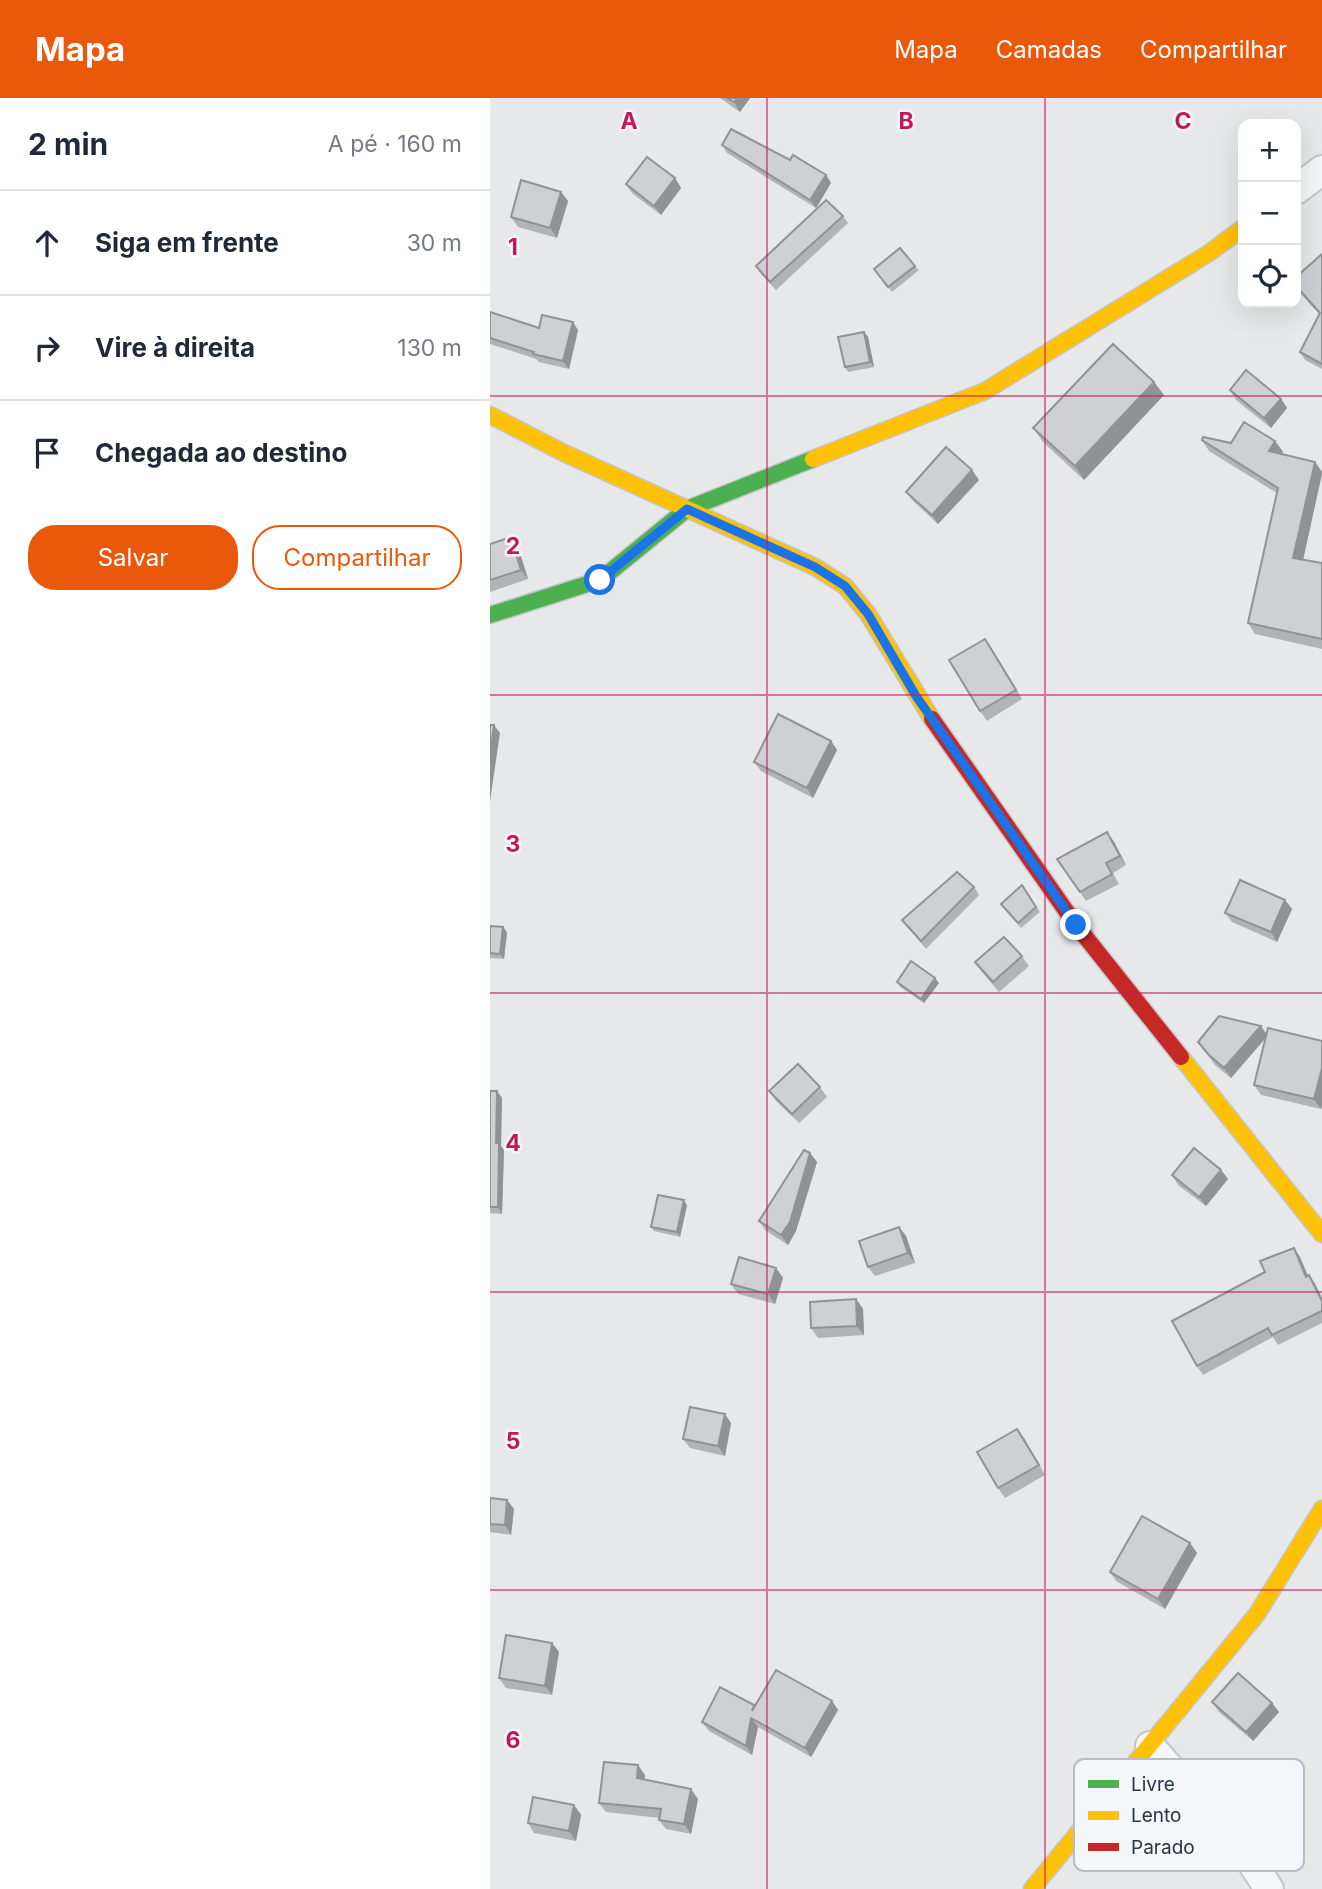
<!DOCTYPE html>
<html lang="pt">
<head>
<meta charset="utf-8">
<style>
  body { margin:0; font-family:Inter,sans-serif; background:#f6f6f7; color:#1f2937 }
  .controls { position:absolute; right:21px; top:21px; display:grid; overflow:hidden; border-radius:14px; box-shadow:0 7px 28px #0002 }
  .controls button { width:63px; height:63px; display:grid; place-items:center; padding:0; border:0; border-bottom:2px solid #e0e1e3; background:#fff; color:#1f2937; font:35px sans-serif }
  .stop { position:absolute; width:21px; height:21px; margin:-16px; border:5px solid #1a73e8; border-radius:50%; background:#fff }
  .stop.end { background:#1a73e8; border-color:#fff; box-shadow:0 2px 7px #0008 }
  .list { margin:0; padding:0; list-style:none }
  h2 { display:flex; justify-content:space-between; align-items:center; height:91px; margin:0; padding:0 28px; font-size:30px }
  h2 small { font-size:23px; font-weight:400; color:#747a83 }
  .list li { display:grid; grid-template-columns:46px 1fr auto; gap:21px; align-items:center; box-sizing:border-box; height:105px; padding:0 28px; border-top:2px solid #e0e1e3 }
  .list b { display:block; font-size:26px; white-space:nowrap }
  .list em { font-size:23px; font-style:normal; color:#747a83 }
  .actions { display:flex; gap:14px; padding:21px 28px }
  .actions a { flex:1; padding:16px 0; border:2px solid #ea580c; border-radius:28px; text-align:center; font-size:24px; color:#ea580c }
  .actions .main { background:#ea580c; color:#fff }
  .icon { flex:none; width:38px; height:38px; fill:none; stroke:currentColor; stroke-width:2; stroke-linecap:round; stroke-linejoin:round }
  .map { position:relative; flex:none; width:832px; height:1791px; overflow:hidden }
  header { display:flex; align-items:center; gap:42px; box-sizing:border-box; height:98px; padding:0 35px; background:#ea580c; color:#fff }
  header strong { font-size:33px }
  nav { display:flex; gap:38px; margin-inline-start:auto; font-size:24px }
  main { display:flex }
  aside { flex:1; background:#fff }
  .map>svg:first-child { display:block }
  .lines { fill:none; stroke-linecap:round; stroke-linejoin:round }
  .street-casing { stroke:#c4c6c8; stroke-width:32 }
  .fast-casing { stroke:#c4c6c8; stroke-width:19 }
  .slow-casing { stroke:#c4c6c8; stroke-width:19 }
  .jam-casing { stroke:#c4c6c8; stroke-width:19 }
  .street { stroke:#f5f6f7; stroke-width:28 }
  .fast { stroke:#4caf50; stroke-width:16 }
  .slow { stroke:#ffc107; stroke-width:16 }
  .jam { stroke:#c62828; stroke-width:16 }
  .wall { fill:#b1b3b5 }
  .shaded-wall { fill:#909294 }
  .building { fill:#ced0d3; stroke:#909294; stroke-width:2 }
  .route { stroke:#1a73e8; stroke-width:9 }
  .grid { fill:none; stroke:#c2185b; stroke-width:2; stroke-opacity:0.55 }
  .key { fill:#f4f6f9; stroke:#b8bcc3; stroke-width:2 }
  .key-label { font-size:19px; fill:#2b3445 }
  .grid-label { font-size:23px; text-anchor:middle; font-weight:bold; fill:#c2185b; stroke:#f4f6f9; stroke-width:5; stroke-linejoin:round; paint-order:stroke }
</style>
</head>
<body>
<header>
<strong>Mapa</strong>
<nav><a>Mapa</a><a>Camadas</a><a>Compartilhar</a></nav>
</header>
<main>
<aside>
<h2>2 min<small>A pé · 160 m</small></h2>
<ul class="list">
<li><svg class="icon" aria-label="ahead" viewBox="0 0 24 24"><path d="M12 20V5M6 11l6-6 6 6"/></svg><div><b>Siga em frente</b></div><em>30 m</em></li>
<li><svg class="icon" aria-label="right" viewBox="0 0 24 24"><path d="M7 20v-9h11M14 6l5 5-5 5"/></svg><div><b>Vire à direita</b></div><em>130 m</em></li>
<li><svg class="icon" aria-label="arrive" viewBox="0 0 24 24"><path d="M6 21V4h12l-3 4 3 4H6"/></svg><div><b>Chegada ao destino</b></div></li>
</ul>
<div class="actions"><a class="main">Salvar</a><a>Compartilhar</a></div>
</aside>
<div class="map">
<svg width="832" height="1791" viewBox="0 0 832 1791">
  <rect width="100%" height="100%" fill="#e6e8ea"/>
  <g class="lines">
    <defs>
      <g id="street">
        <polyline points="806,92 832,72"/>
        <polyline points="660,1648 757,1757 779,1791"/>
      </g>
      <polyline id="fast" points="0,517 110,482 197,411 323,361"/>
      <g id="slow">
        <polyline points="0,317 74,355 325,469 355,488 378,516 442,621"/>
        <polyline points="323,361 495,293 719,155 753,130"/>
        <polyline points="691,959 832,1136"/>
        <polyline points="542,1791 767,1516 832,1411"/>
      </g>
      <polyline id="jam" points="442,621 586,827 691,959"/>
    </defs>
    <!-- street casing -->
    <use href="#street" class="street-casing"/>
    <!-- fast casing -->
    <use href="#fast" class="fast-casing"/>
    <!-- slow casing -->
    <use href="#slow" class="slow-casing"/>
    <!-- jam casing -->
    <use href="#jam" class="jam-casing"/>
    <!-- street -->
    <use href="#street" class="street"/>
    <!-- fast -->
    <use href="#fast" class="fast"/>
    <!-- slow -->
    <use href="#slow" class="slow"/>
    <!-- jam -->
    <use href="#jam" class="jam"/>
  </g>
  <!-- wall -->
  <g class="wall">
    <polygon points="230,0 260,0 250,14"/>
    <polygon points="232,47 300,62 336,77 341,85 326,110 237,55"/>
    <polygon points="185,80 191,90 171,117 143,96 136,86"/>
    <polygon points="71,94 78,103 67,140 28,129 21,119"/>
    <polygon points="353,118 358,125 286,192 271,176 266,168"/>
    <polygon points="832,156 832,271 815,262 810,254 829,216 806,190 806,179"/>
    <polygon points="425,168 429,172 402,194 384,171"/>
    <polygon points="49,230 88,232 79,271 49,264 46,261 0,246 0,240"/>
    <polygon points="374,234 378,239 384,269 358,274 355,269"/>
    <polygon points="740,292 791,301 797,310 781,330 746,302"/>
    <polygon points="674,297 594,382 553,344 543,330"/>
    <polygon points="712,342 741,345 785,343 793,354 791,356 825,364 832,374 813,462 832,465 832,551 765,536 758,525 787,395 719,353"/>
    <polygon points="489,382 448,426 423,403 416,394"/>
    <polygon points="21,439 28,449 38,481 0,494 0,446"/>
    <polygon points="495,541 532,601 497,623 490,613"/>
    <polygon points="341,643 347,652 323,700 271,673 264,664"/>
    <polygon points="624,744 636,767 623,775 629,786 596,803 567,761"/>
    <polygon points="532,787 550,814 531,830 511,806"/>
    <polygon points="484,789 489,797 436,851 412,822"/>
    <polygon points="795,802 802,811 787,844 742,824 735,815"/>
    <polygon points="0,828 17,834 14,861 0,860"/>
    <polygon points="532,858 539,868 509,894 491,873 485,864"/>
    <polygon points="407,884 449,885 434,905 410,889"/>
    <polygon points="771,928 777,936 832,943 832,1007 831,1011 771,997 764,987 776,940 741,980 725,967 708,944"/>
    <polygon points="330,989 337,999 309,1025 286,1003 279,993"/>
    <polygon points="0,993 7,993 12,1000 11,1048 14,1052 12,1116 0,1115"/>
    <polygon points="320,1055 327,1064 306,1133 298,1147 275,1132 269,1123"/>
    <polygon points="731,1072 738,1081 716,1108 688,1087 682,1077"/>
    <polygon points="197,1107 190,1139 164,1133 161,1129"/>
    <polygon points="409,1129 416,1138 425,1165 385,1178 378,1169"/>
    <polygon points="810,1159 818,1178 819,1177 825,1186 832,1200 832,1225 788,1247 783,1239 713,1277 707,1268"/>
    <polygon points="286,1170 293,1180 285,1206 248,1196 241,1186"/>
    <polygon points="366,1201 373,1211 374,1237 328,1240 321,1230"/>
    <polygon points="241,1325 235,1358 200,1350 193,1341"/>
    <polygon points="527,1331 555,1377 515,1400 508,1390"/>
    <polygon points="0,1400 17,1402 24,1411 21,1437 0,1434"/>
    <polygon points="700,1445 707,1455 675,1511 626,1483 620,1474"/>
    <polygon points="62,1545 69,1554 62,1597 16,1590 9,1580"/>
    <polygon points="342,1603 348,1612 321,1659 268,1629 262,1657 219,1633 212,1624 264,1607 265,1609"/>
    <polygon points="722,1604 782,1605 789,1614 763,1643 729,1614"/>
    <polygon points="155,1677 154,1682 208,1701 201,1736 176,1731 169,1722 170,1720 116,1714 109,1705"/>
    <polygon points="683,1697 716,1743 696,1756 663,1711"/>
    <polygon points="84,1707 91,1717 86,1743 44,1735 38,1725"/>
  </g>
  <!-- shaded-wall -->
  <g class="shaded-wall">
    <polygon points="247,0 260,0 250,14 244,4"/>
    <polygon points="336,77 341,85 326,110 320,102"/>
    <polygon points="185,80 191,90 171,117 164,108"/>
    <polygon points="71,94 78,103 67,140 60,130"/>
    <polygon points="83,224 88,232 79,271 73,263"/>
    <polygon points="374,234 378,239 384,269 380,264"/>
    <polygon points="664,284 674,297 594,382 585,368"/>
    <polygon points="791,301 797,310 781,330 774,320"/>
    <polygon points="785,343 793,354 786,364 779,353"/>
    <polygon points="825,364 832,374 832,376 811,471 803,460"/>
    <polygon points="482,372 489,382 448,426 442,417"/>
    <polygon points="21,439 28,449 38,481 31,472"/>
    <polygon points="495,541 502,551 532,601 526,592"/>
    <polygon points="4,627 10,635 0,703 0,657"/>
    <polygon points="341,643 347,652 323,700 317,690"/>
    <polygon points="617,734 624,744 636,767 630,758"/>
    <polygon points="795,802 802,811 787,844 781,834"/>
    <polygon points="13,829 17,834 14,861 10,856"/>
    <polygon points="445,880 449,885 434,905 431,901"/>
    <polygon points="771,928 777,938 741,980 734,970"/>
    <polygon points="832,970 832,1007 831,1011 824,1001"/>
    <polygon points="7,993 12,1000 11,1048 14,1052 12,1116 8,1109 6,1045"/>
    <polygon points="320,1055 327,1064 306,1133 298,1147 291,1137"/>
    <polygon points="731,1072 738,1081 716,1108 709,1099"/>
    <polygon points="194,1102 197,1107 190,1139 187,1134"/>
    <polygon points="409,1129 416,1138 425,1165 418,1155"/>
    <polygon points="804,1150 810,1159 822,1188 816,1179"/>
    <polygon points="286,1170 293,1180 285,1206 278,1196"/>
    <polygon points="819,1177 825,1186 832,1200 832,1203"/>
    <polygon points="366,1201 373,1211 374,1237 367,1228"/>
    <polygon points="235,1316 241,1325 235,1358 228,1348"/>
    <polygon points="527,1331 534,1340 555,1377 549,1367"/>
    <polygon points="17,1402 24,1411 21,1437 15,1427"/>
    <polygon points="700,1445 707,1455 675,1511 668,1501"/>
    <polygon points="62,1545 69,1554 62,1597 55,1588"/>
    <polygon points="342,1603 348,1612 321,1659 315,1650"/>
    <polygon points="782,1605 789,1614 763,1643 756,1634"/>
    <polygon points="261,1620 268,1629 262,1657 256,1648"/>
    <polygon points="148,1667 155,1677 154,1690 147,1680"/>
    <polygon points="201,1691 208,1701 201,1736 194,1726"/>
    <polygon points="84,1707 91,1717 86,1743 79,1733"/>
  </g>
  <!-- building -->
  <g class="building">
    <polygon points="237,0 247,0 244,4"/>
    <polygon points="241,31 300,62 303,57 336,77 320,102 232,47"/>
    <polygon points="157,59 185,80 164,108 136,86"/>
    <polygon points="31,82 71,94 60,130 21,119"/>
    <polygon points="336,102 353,118 280,184 266,168"/>
    <polygon points="410,150 425,168 398,189 384,171"/>
    <polygon points="832,156 832,266 810,254 830,215 806,188 806,179"/>
    <polygon points="0,214 49,230 52,217 83,224 73,263 43,256 44,254 0,240"/>
    <polygon points="374,234 380,264 355,269 348,239"/>
    <polygon points="623,246 664,284 585,368 543,330"/>
    <polygon points="756,272 791,301 774,320 740,292"/>
    <polygon points="754,324 785,343 779,353 825,364 803,460 832,465 832,541 758,525 788,390 712,342 713,339 741,345"/>
    <polygon points="456,349 482,372 442,417 416,394"/>
    <polygon points="21,439 31,472 0,482 0,446"/>
    <polygon points="495,541 526,592 490,613 459,562"/>
    <polygon points="288,616 341,643 317,690 264,664"/>
    <polygon points="0,627 4,627 0,657"/>
    <polygon points="617,734 630,758 616,765 622,776 590,794 567,761"/>
    <polygon points="467,774 484,789 431,843 412,822"/>
    <polygon points="750,782 795,802 781,834 735,815"/>
    <polygon points="532,787 546,809 528,825 511,806"/>
    <polygon points="0,828 13,829 10,856 0,855"/>
    <polygon points="514,839 532,858 503,884 485,864"/>
    <polygon points="421,863 445,880 431,901 407,884"/>
    <polygon points="729,918 771,928 734,970 719,957 708,944"/>
    <polygon points="778,930 832,943 832,970 824,1001 764,987"/>
    <polygon points="308,966 330,989 302,1016 279,993"/>
    <polygon points="0,993 7,993 6,1045 9,1045 8,1109 0,1109"/>
    <polygon points="704,1050 731,1072 709,1099 682,1077"/>
    <polygon points="314,1052 320,1055 300,1124 291,1137 269,1123"/>
    <polygon points="168,1097 194,1102 187,1134 161,1129"/>
    <polygon points="409,1129 418,1155 378,1169 369,1143"/>
    <polygon points="804,1150 816,1179 819,1177 832,1203 832,1213 782,1237 778,1230 707,1268 682,1223 775,1174 770,1163"/>
    <polygon points="249,1159 286,1170 278,1196 241,1186"/>
    <polygon points="366,1201 367,1228 321,1230 320,1204"/>
    <polygon points="200,1309 235,1316 228,1348 193,1341"/>
    <polygon points="527,1331 549,1367 508,1390 487,1354"/>
    <polygon points="0,1400 17,1402 15,1427 0,1426"/>
    <polygon points="652,1418 700,1445 668,1501 620,1474"/>
    <polygon points="16,1537 62,1545 55,1588 9,1580"/>
    <polygon points="286,1572 342,1603 315,1650 261,1620 256,1648 212,1624 230,1589 264,1607 262,1613"/>
    <polygon points="748,1575 782,1605 756,1634 722,1604"/>
    <polygon points="114,1664 148,1667 147,1680 201,1691 194,1726 169,1722 171,1711 109,1705"/>
    <polygon points="43,1699 84,1707 79,1733 38,1725"/>
  </g>
  <g class="lines">
    <!-- route -->
    <polyline class="route" points="110,482 197,411 325,469 355,488 378,516 426,598 586,827"/>
  </g>
  <!-- grid -->
  <path class="grid" d="M277,0V1791M555,0V1791M0,298H832M0,597H832M0,895H832M0,1194H832M0,1492H832"/>
  <!-- legend -->
  <rect x="584" y="1661" width="230" height="112" rx="10" class="key"/>
  <rect x="598" y="1682" width="31" height="8" fill="#4caf50"/>
  <rect x="598" y="1713" width="31" height="9" fill="#ffc107"/>
  <rect x="598" y="1745" width="31" height="8" fill="#c62828"/>
  <g class="key-label">
    <text x="641" y="1693">Livre</text>
    <text x="641" y="1724">Lento</text>
    <text x="641" y="1756">Parado</text>
  </g>
  <g class="grid-label">
    <text x="139" y="31">A</text>
    <text x="416" y="31">B</text>
    <text x="693" y="31">C</text>
    <text x="23" y="157">1</text>
    <text x="23" y="456">2</text>
    <text x="23" y="754">3</text>
    <text x="23" y="1053">4</text>
    <text x="23" y="1351">5</text>
    <text x="23" y="1650">6</text>
  </g>
</svg>
<div class="controls">
<button>+</button>
<button>−</button>
<button><svg class="icon" aria-label="locate" viewBox="0 0 24 24"><circle cx="12" cy="12" r="6"/><path d="M12 2v4M12 18v4M2 12h4M18 12h4"/></svg></button>
</div>
<div class="stop" style="left:110px;top:482px"></div>
<div class="stop end" style="left:586px;top:827px"></div>
</div>
</main>
</body>
</html>
